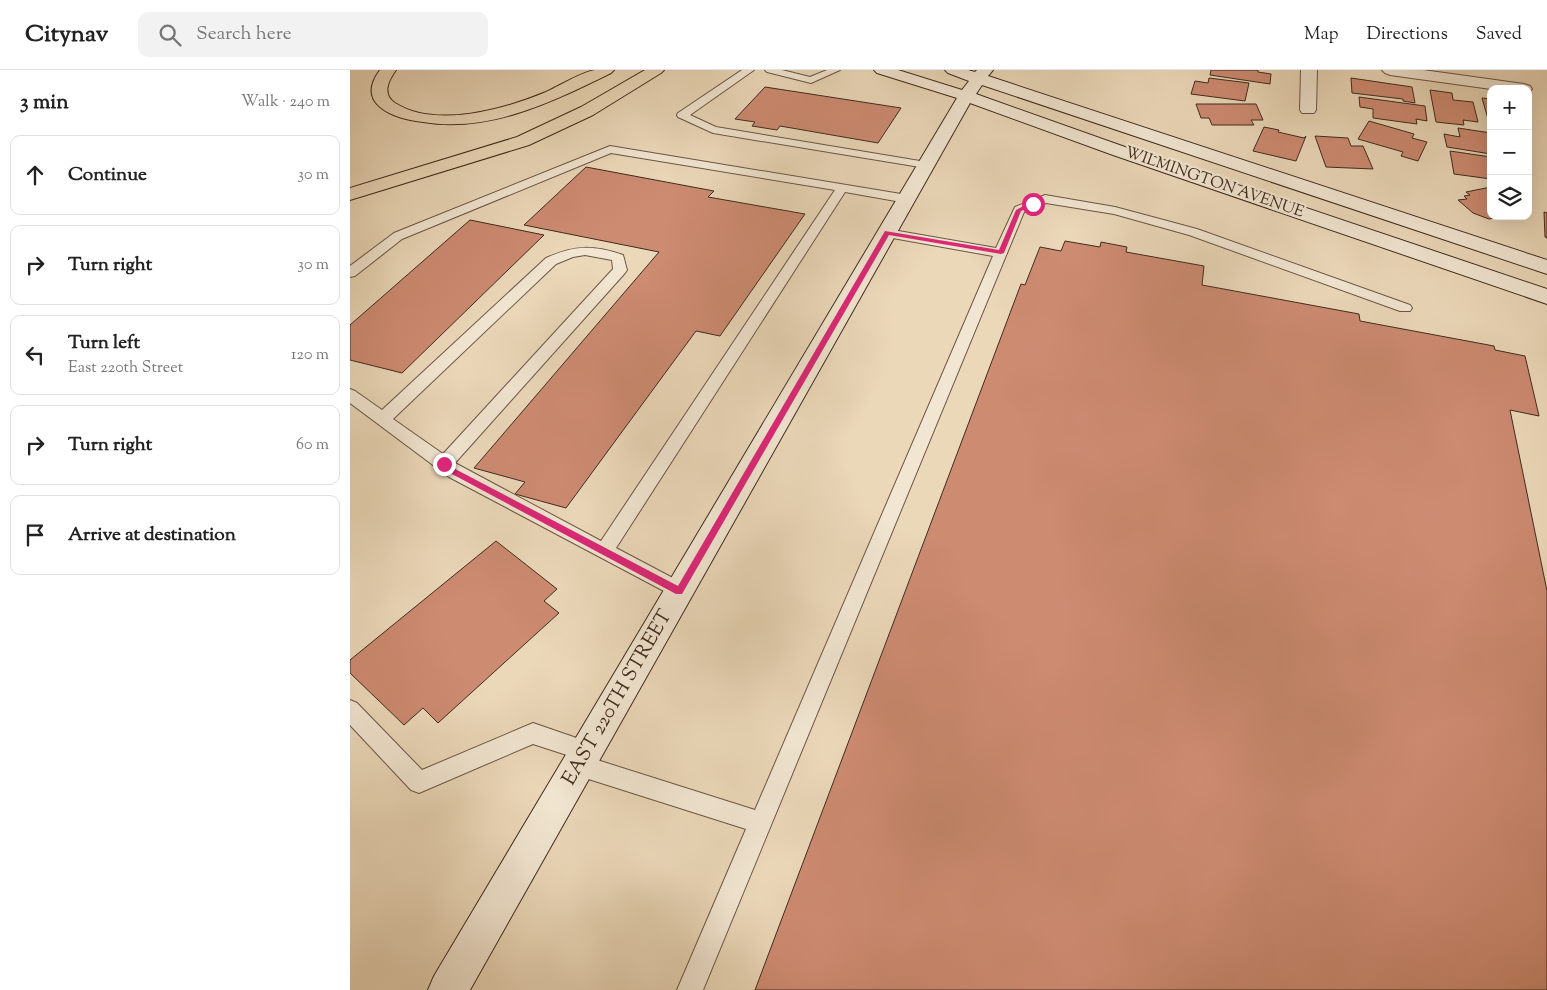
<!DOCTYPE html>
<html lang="en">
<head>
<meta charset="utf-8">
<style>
  body { margin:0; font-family:"Sorts Mill Goudy",serif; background:#f2f2f2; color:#222 }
  .controls { position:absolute; right:15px; top:15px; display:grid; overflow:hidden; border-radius:10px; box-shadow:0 5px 20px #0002 }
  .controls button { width:45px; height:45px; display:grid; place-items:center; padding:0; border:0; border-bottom:1px solid #e0e0e0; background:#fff; color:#222; font:25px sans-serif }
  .stop { position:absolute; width:15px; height:15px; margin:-11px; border:4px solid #db2777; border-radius:50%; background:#fff }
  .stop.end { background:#db2777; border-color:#fff; box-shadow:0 1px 5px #0008 }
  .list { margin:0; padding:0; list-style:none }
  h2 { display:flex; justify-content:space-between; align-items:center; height:65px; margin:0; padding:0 20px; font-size:21px }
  h2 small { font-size:16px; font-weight:400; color:#767676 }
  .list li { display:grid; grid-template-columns:32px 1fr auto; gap:15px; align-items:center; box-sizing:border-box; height:80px; margin:0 10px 10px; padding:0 10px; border:1px solid #e0e0e0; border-radius:10px }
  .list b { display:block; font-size:19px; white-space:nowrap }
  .list p { margin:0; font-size:16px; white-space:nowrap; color:#767676 }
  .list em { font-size:16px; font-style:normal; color:#767676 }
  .icon { flex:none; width:28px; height:28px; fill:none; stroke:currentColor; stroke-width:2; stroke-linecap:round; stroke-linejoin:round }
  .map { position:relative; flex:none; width:1197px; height:920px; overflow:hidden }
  header { display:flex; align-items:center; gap:30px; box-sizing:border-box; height:70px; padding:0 25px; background:#fff; border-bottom:1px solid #e0e0e0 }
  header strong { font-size:24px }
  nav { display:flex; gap:28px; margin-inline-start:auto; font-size:18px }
  .search { width:350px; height:45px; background:#f2f2f2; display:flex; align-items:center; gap:12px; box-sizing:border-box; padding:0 18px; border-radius:10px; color:#767676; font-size:19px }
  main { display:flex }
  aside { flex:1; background:#fff }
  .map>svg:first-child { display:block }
  .building { fill:#cd8b72; stroke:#402b1e }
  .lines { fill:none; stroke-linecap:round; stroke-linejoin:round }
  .lane-casing { stroke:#6b5645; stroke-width:2 }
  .street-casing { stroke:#6b5645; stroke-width:2 }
  .secondary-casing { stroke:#402b1e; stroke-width:2 }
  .highway-casing { stroke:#402b1e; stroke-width:2 }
  .lane { fill:#f2e6d2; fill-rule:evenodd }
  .street { fill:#f2e6d2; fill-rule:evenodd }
  .secondary { fill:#f2e6d2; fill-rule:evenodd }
  .highway { fill:#ebd8b9; fill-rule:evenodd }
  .route { fill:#db2777 }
  .labels { text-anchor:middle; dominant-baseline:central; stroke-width:4.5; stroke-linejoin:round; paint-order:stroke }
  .far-street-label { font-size:16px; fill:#402b1e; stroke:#f2e6d2 }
  .street-label { font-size:20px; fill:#402b1e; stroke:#f2e6d2 }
</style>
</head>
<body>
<header>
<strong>Citynav</strong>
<div class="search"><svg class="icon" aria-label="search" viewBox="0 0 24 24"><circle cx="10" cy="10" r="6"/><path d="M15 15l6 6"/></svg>Search here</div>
<nav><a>Map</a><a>Directions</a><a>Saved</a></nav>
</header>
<main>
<aside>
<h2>3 min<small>Walk · 240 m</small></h2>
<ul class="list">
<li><svg class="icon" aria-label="ahead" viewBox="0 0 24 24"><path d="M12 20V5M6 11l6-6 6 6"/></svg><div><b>Continue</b></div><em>30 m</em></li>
<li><svg class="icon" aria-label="right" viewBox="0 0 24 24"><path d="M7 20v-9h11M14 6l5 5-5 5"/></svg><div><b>Turn right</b></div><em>30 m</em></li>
<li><svg class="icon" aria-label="left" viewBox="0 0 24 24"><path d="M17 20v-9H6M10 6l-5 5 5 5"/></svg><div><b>Turn left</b><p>East 220th Street</p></div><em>120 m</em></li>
<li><svg class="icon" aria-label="right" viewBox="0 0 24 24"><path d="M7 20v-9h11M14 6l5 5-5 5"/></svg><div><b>Turn right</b></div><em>60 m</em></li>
<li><svg class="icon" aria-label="arrive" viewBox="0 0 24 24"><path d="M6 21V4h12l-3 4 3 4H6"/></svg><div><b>Arrive at destination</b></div></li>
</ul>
</aside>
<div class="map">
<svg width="1197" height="920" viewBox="0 0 1197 920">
  <rect width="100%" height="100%" fill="#ebd8b9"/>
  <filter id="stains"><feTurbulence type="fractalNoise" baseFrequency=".004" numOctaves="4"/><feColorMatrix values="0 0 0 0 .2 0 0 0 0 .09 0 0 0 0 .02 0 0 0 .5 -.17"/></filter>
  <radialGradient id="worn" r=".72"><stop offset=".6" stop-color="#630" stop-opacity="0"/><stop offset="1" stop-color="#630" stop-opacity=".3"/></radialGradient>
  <!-- building -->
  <g class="building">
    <polygon points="861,0 908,0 908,2 921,4 920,14 860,5"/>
    <polygon points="859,8 899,13 895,31 841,24 845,11 858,13"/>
    <polygon points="1001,8 1062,17 1065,33 1053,31 1053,29 1002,23"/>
    <polygon points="415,17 551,38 528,73 430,56 427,60 402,56 405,52 385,49"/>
    <polygon points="1080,20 1102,23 1103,30 1123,32 1128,52 1113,50 1114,55 1086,52"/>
    <polygon points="1009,27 1075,36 1077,51 1066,49 1067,54 1023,48 1023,39 1010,37"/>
    <polygon points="1132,28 1141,29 1141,50 1138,49"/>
    <polygon points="846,34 906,34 913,50 901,50 904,55 862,55 859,48 851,48"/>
    <polygon points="1019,51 1064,64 1062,68 1077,72 1068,91 1051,86 1053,82 1008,69"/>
    <polygon points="914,57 929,60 928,62 954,68 956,66 946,91 903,81"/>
    <polygon points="1108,58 1141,63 1141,84 1097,77 1094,64 1110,67"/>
    <polygon points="965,66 998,68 1001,76 1013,76 1023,99 976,97"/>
    <polygon points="1100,81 1141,87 1141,109 1104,104"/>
    <polygon points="236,97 364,121 358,127 455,144 370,266 346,261 216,438 165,424 175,412 124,398 309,182 174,155"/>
    <polygon points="1141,117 1141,146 1156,146 1139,149 1123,143 1108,130 1117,129 1114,126 1120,125 1116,122"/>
    <polygon points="1194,142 1197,143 1197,168 1195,167"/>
    <polygon points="120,150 194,165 52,303 0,290 0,255"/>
    <polygon points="715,171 750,177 751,172 777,177 776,182 854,196 852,215 1009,244 1010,251 1144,276 1145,280 1175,286 1189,346 1160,340 1197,521 1197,920 405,920 671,214 675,215 690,177 711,181"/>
    <polygon points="146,471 207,519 194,531 209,543 88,653 73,638 54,655 0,603 0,590"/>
  </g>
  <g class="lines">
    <defs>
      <g id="lane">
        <polygon points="392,0 404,0 340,45 366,57 576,92 582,95 576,98 363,63 328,47 327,45 328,43"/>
        <polygon points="415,0 432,0 460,7 477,0 490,0 461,13 417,2"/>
        <path d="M260,76L557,125L563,129L557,133L495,122L266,478L336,515L338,521L336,527L329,529L99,407L0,333V319L5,321L32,340L196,188C225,175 243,175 273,185L277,200L275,203L105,393L251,471L485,120L261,83L52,169L5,206L0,207V196L44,163ZM235,185L262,190L263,199L93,384L43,349L206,194L223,187Z"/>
        <polygon points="695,125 765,137 847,159 1060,235 1062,238 1060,241 1050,241 839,165 764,144 696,133 674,142 353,920 327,920 396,759 229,706 221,703 218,695 223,687 183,674 69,723 61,720 0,655 0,630 7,633 72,700 183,653 244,674 248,681 244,689 405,740 643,186 537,167 531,163 537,159 646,178 665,137"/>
      </g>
      <g id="street">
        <polygon points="951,0 967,0 966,40 964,43 952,43 950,40"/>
        <polygon points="1032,0 1073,0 1174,14 1180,16 1182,19 1178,23 1178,19 1141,19 1040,5 1035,3"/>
      </g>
      <polygon id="secondary" points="524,0 548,0 612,20 619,11 598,3 595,0 618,0 625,2 627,0 643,0 638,6 1197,190 1197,204 632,15 626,24 775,77 1197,219 1197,234 763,85 620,33 120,920 78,920 84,906 607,28 527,3"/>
      <g id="highway">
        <path d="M30,0H46C38,11 32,24 45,33C86,59 155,39 196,22C209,16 232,2 245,0C251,0 258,0 264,0L261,3C202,32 140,63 73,52C58,50 42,47 30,37C17,26 21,12 30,0Z"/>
        <polygon points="295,0 314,0 311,3 243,45 179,75 0,130 0,118 167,67 231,37"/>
      </g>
    </defs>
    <!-- lane casing -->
    <use href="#lane" class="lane-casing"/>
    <!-- street casing -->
    <use href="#street" class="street-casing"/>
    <!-- secondary casing -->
    <use href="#secondary" class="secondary-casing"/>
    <!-- highway casing -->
    <use href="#highway" class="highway-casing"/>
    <!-- lane -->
    <use href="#lane" class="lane"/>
    <!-- street -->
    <use href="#street" class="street"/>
    <!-- secondary -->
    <use href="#secondary" class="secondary"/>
    <!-- highway -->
    <use href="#highway" class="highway"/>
  </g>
  <!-- route -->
  <polygon class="route" points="681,132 686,134 671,141 654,183 651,184 539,165 332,524 326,524 102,404 90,394 94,391 107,400 328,516 535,161 649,180 666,140"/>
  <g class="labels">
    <!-- far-street labels -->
    <g class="far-street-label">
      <text transform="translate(864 113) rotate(19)">WILMINGTON AVENUE</text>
    </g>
    <!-- street labels -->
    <g class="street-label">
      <text transform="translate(268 628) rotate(-60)">EAST 220TH STREET</text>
    </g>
  </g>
  <rect width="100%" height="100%" filter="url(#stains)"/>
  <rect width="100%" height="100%" fill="url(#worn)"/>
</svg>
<div class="controls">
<button>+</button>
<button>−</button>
<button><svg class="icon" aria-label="layers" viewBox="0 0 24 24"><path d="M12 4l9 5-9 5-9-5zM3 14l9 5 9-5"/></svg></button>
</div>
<div class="stop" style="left:683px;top:134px"></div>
<div class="stop end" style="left:94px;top:394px"></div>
</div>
</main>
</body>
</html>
